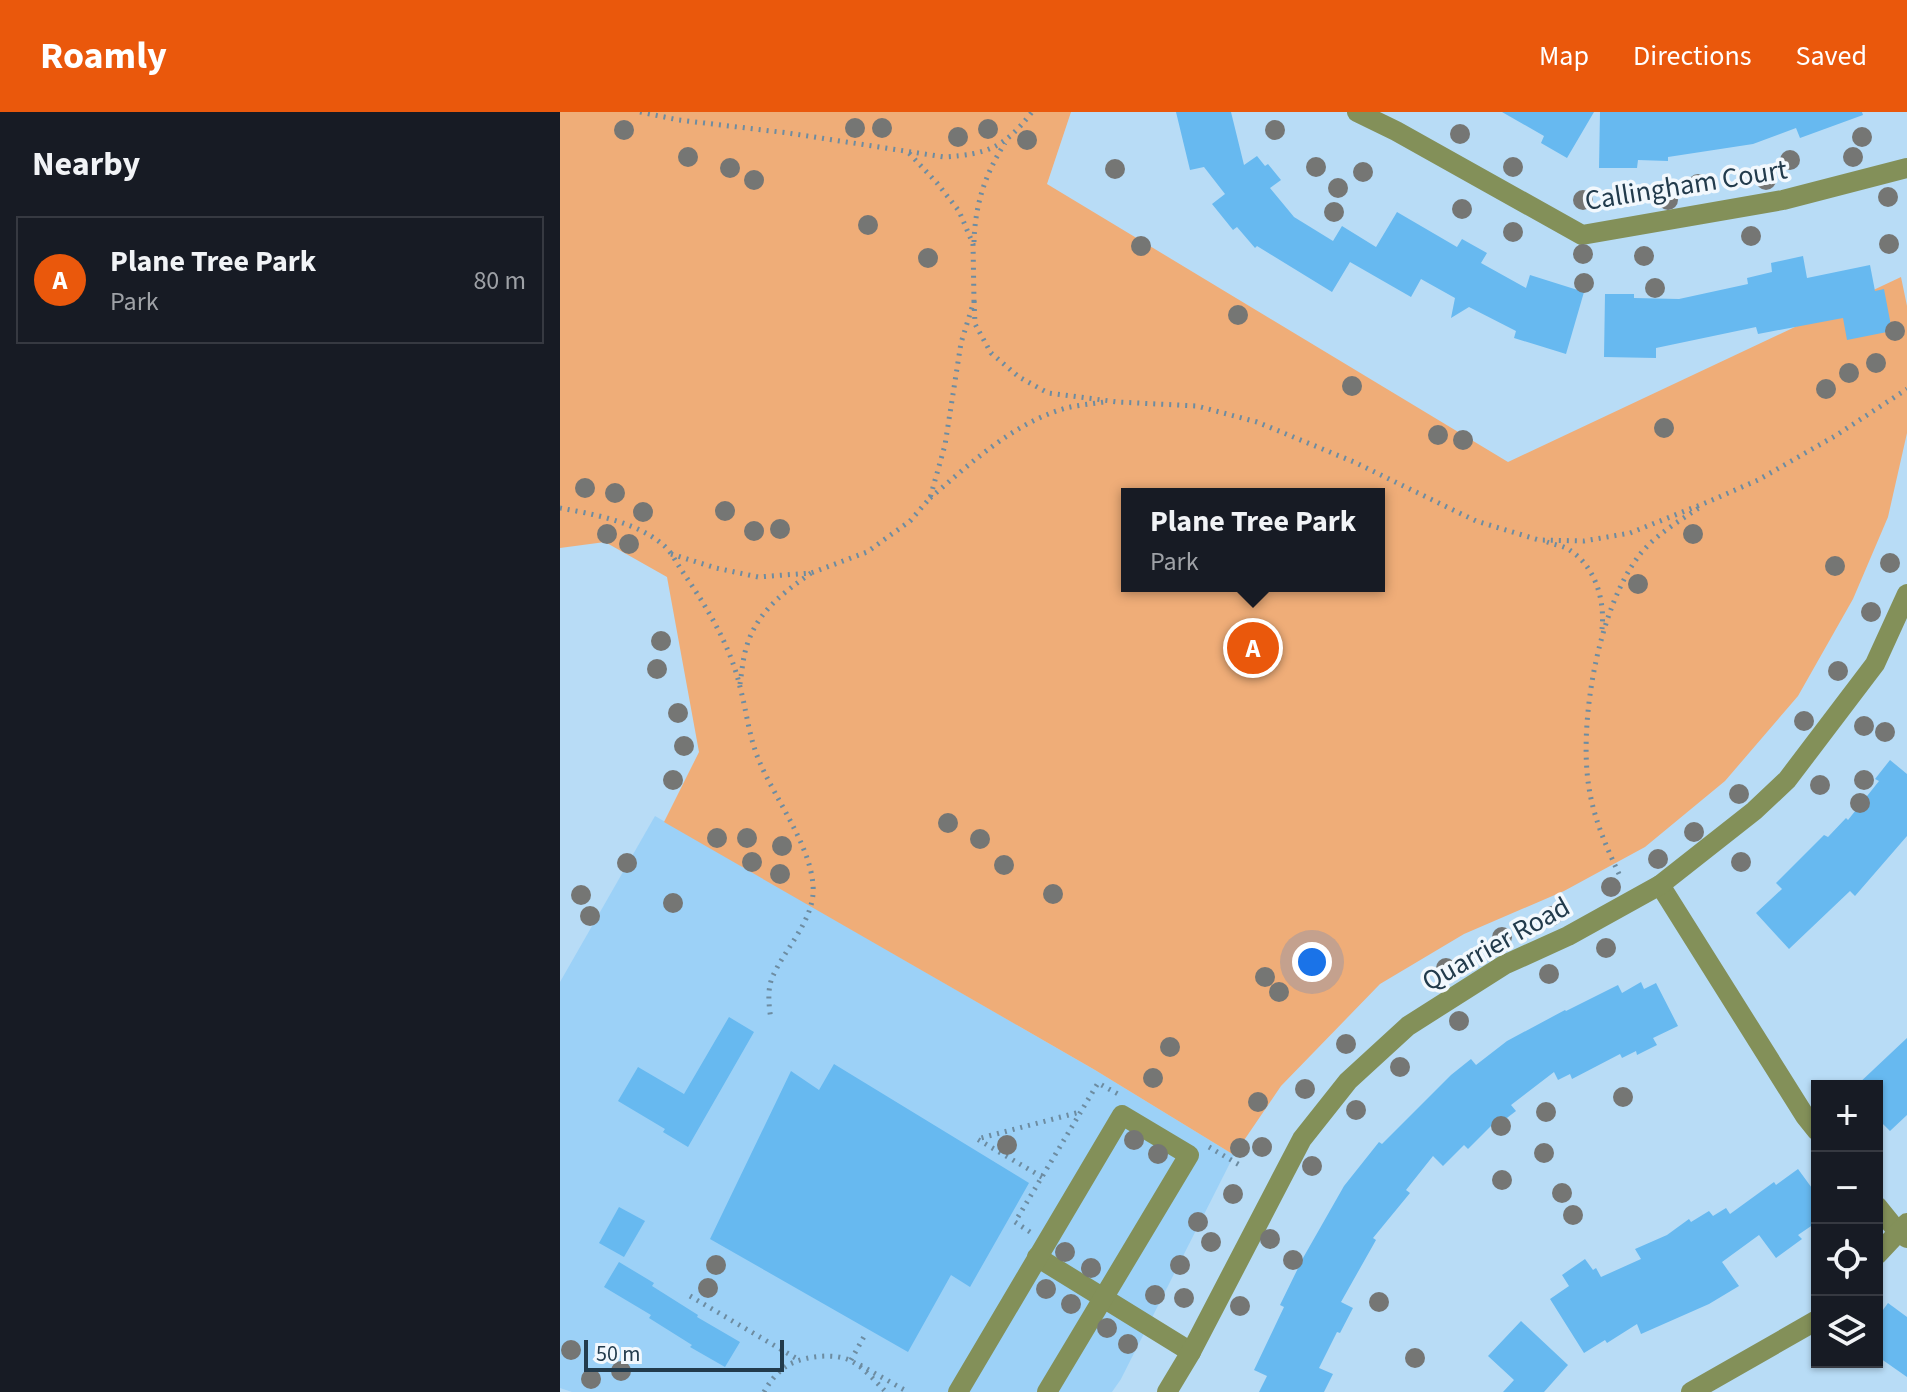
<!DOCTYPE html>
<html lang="en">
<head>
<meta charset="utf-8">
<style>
  body { margin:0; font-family:"Source Sans 3",sans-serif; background:#242831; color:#f1f3f6 }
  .controls { position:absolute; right:24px; bottom:24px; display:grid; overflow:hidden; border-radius:0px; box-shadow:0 2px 6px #0004 }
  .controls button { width:72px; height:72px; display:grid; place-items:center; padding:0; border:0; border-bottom:2px solid #363941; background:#171b24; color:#f1f3f6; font:40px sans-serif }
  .scale { position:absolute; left:24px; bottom:20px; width:200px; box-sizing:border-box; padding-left:8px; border:4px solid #223b4c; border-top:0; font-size:22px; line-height:28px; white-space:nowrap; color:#223b4c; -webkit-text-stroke:6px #f2f8fd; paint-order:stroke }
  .you { position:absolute; left:752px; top:850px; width:28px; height:28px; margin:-20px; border:6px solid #fff; border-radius:50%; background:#1a73e8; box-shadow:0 0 0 12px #1a73e833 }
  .badge { display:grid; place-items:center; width:52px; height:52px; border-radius:50%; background:#ea580c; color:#fff; font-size:26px; font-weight:700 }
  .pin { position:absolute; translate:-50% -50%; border:4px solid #fff; box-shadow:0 2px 8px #0006 }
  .popup { position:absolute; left:561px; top:376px; width:264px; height:104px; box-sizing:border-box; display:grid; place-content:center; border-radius:0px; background:#171b24; filter:drop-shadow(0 2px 6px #0005); font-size:26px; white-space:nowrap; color:#9ea1a6 }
  .popup b { font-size:30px; color:#f1f3f6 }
  .popup::after { content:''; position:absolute; left:50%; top:100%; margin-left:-16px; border:16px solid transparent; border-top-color:#171b24 }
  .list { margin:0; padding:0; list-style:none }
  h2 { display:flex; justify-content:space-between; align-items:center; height:104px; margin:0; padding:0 32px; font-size:34px }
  h2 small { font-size:26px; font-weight:400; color:#9ea1a6 }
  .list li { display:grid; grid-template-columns:52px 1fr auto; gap:24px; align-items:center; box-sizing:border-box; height:128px; margin:0 16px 16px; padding:0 16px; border:2px solid #363941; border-radius:0px }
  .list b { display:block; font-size:30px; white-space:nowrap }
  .list p { margin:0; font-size:26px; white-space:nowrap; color:#9ea1a6 }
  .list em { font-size:26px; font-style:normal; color:#9ea1a6 }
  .icon { flex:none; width:44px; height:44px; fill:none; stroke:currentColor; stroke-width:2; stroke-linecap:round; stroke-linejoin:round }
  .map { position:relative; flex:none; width:1347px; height:1280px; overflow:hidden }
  header { display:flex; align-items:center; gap:48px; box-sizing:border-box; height:112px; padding:0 40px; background:#ea580c; color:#fff }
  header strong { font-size:38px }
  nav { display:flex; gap:44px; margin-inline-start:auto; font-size:28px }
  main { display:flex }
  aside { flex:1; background:#171b24 }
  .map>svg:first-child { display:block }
  .built { fill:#9cd1f7 }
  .green { fill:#efad78; fill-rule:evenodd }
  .building { fill:#67b9f0 }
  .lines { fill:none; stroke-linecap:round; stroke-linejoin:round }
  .path { stroke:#6d8ca1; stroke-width:5; stroke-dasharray:2 6; stroke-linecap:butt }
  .minor { stroke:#839059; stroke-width:20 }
  .tree { fill:#757674 }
  .labels { text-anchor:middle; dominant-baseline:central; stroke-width:7; stroke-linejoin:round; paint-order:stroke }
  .street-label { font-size:28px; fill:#223b4c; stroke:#f2f8fd }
</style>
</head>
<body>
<header>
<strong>Roamly</strong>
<nav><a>Map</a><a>Directions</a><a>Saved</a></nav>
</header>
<main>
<aside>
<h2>Nearby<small></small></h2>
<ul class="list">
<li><span class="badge">A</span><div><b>Plane Tree Park</b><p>Park</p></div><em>80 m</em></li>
</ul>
</aside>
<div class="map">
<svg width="1347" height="1280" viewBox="0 0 1347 1280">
  <rect width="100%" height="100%" fill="#b8dcf6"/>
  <!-- built -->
  <polygon class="built" points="95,704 535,958 674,1043 561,1267 552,1280 12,1280 0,1276 0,870"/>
  <!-- green -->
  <path class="green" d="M0,0H511L487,72L948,350L1341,165L1347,194V321L1328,405L1293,487L1238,584L1165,669L1085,735L1004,779L904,822L820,872L721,974L674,1043L535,958L104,710L139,640L107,465L45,430L0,436ZM567,382H819V474H567Z"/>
  <!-- building -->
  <g class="building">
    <polygon points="616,0 671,0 684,53 697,44 705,54 708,52 721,68 710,76 734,105 773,129 782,114 816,135 837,100 897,135 902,127 927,141 921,151 966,176 970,163 1024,180 1006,242 954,226 956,219 909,195 891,206 895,186 861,167 851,185 790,150 772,180 697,134 695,136 677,115 673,118 652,92 665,82 644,55 630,58"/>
    <polygon points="942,0 1034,0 1007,46 981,31 984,24"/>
    <polygon points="1040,0 1302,0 1303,3 1240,26 1236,16 1193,32 1108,45 1108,49 1078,48 1077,56 1039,56"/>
    <polygon points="1243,144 1247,166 1310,153 1315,179 1324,177 1332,219 1287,228 1283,206 1198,222 1196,215 1096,236 1096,246 1044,245 1045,182 1074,182 1074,186 1119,187 1188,172 1187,166 1212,160 1211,151"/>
    <polygon points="1330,648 1347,662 1347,724 1295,784 1290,779 1229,837 1196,801 1222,777 1216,771 1264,723 1268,725 1286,706 1288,708 1319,669 1315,667"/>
    <polygon points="1081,870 1084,877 1096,871 1118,914 1093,926 1097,933 1077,943 1076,939 1062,946 1060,942 1012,967 1010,962 998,968 994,960 951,993 956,999 939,1012 936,1009 908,1037 904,1033 883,1054 873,1044 846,1078 850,1081 813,1126 816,1128 781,1190 793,1196 780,1221 777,1220 759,1256 773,1262 764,1280 699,1280 707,1264 694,1258 724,1195 720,1193 743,1146 784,1074 819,1030 822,1032 891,963 911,947 916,953 947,929 1005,898 1006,899 1058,873 1062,881"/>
    <polygon points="169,905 194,920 128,1035 103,1020 105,1017 58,989 78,955 124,982"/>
    <polygon points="1347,926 1347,1003 1330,1019 1317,1006 1317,974 1296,974"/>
    <polygon points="274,952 469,1071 410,1175 391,1163 348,1240 150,1127 231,959 259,978"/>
    <polygon points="1238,1057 1257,1083 1257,1110 1238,1123 1242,1127 1216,1146 1199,1123 1162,1150 1179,1174 1149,1192 1081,1222 1077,1212 1047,1231 1045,1228 1024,1241 990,1187 1009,1174 1002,1163 1025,1147 1033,1158 1036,1156 1041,1165 1081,1147 1075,1137 1107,1123 1129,1107 1131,1110 1149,1099 1153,1104 1166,1096 1170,1102 1214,1070 1216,1073"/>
    <polygon points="59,1095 85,1109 64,1145 39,1131"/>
    <polygon points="59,1150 94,1171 92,1174 138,1203 137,1205 180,1230 165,1255 130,1235 132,1233 89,1206 91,1203 44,1175"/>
    <polygon points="1328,1191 1347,1205 1347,1265 1317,1244 1317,1206"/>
    <polygon points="961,1209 1008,1253 984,1280 943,1280 954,1268 928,1244"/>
  </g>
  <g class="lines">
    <!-- path -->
    <g class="path">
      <path d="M80,0L119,8L228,21L384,45C428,42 444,36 472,0"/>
      <path d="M414,130C415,93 425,62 445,31"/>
      <polyline points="414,189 415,212 431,241 459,265 488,281 558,290 637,294 697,310 794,350 916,409 979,428 1024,429 1070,421 1150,389 1198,368 1275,324 1347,277"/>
      <path d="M370,386C411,351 453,311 506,296C518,293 531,292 544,290"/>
      <path d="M0,396C33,402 76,410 102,432C110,438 115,448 120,456C145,492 170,532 180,575C187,601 189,626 200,651C216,688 250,733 253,773C256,807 224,837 212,866C207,879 209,894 211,908"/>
      <path d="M987,430C995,433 1005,434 1011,439C1036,456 1045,489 1042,517"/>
      <polyline points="111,442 156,456 198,465 251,461 307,440 350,409 370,386 385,333 401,231 414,189 413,132 399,99 377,71 347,39"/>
      <path d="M180,572C182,559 183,545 187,533C198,499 223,481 251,461"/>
      <path d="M1059,762C1046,734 1034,707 1029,676C1018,610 1039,493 1081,441C1097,422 1119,409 1139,396"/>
      <polyline points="649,1035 683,1055"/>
      <polyline points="482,1065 417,1027 520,1000"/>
      <polyline points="470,1120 455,1110 538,971 558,982"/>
      <polyline points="130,1184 239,1248"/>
      <polyline points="291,1248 306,1221"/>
      <polyline points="300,1253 348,1280"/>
      <path d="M204,1280C210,1269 219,1258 230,1252C246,1244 277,1240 293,1250C305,1257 316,1270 326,1280"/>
    </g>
    <!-- minor -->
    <g class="minor">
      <polyline points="797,0 836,19 1022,123 1223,88 1347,56"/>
      <polyline points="1100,773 1245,1004 1257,1019"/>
      <polyline points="1317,1094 1338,1120 1347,1126"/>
      <polyline points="1317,1143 1347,1111"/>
      <polyline points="477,1145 631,1240"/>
      <polyline points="398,1280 562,1003 629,1043 487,1280"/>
      <polyline points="607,1280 631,1240 742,1027 788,969 848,914 944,853 1008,824 1100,773 1194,699 1227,668 1315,552 1347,482"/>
      <polyline points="1131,1280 1257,1208"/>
    </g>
  </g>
  <!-- trees -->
  <g class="tree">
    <circle cx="295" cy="16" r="10"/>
    <circle cx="322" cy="16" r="10"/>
    <circle cx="428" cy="17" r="10"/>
    <circle cx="64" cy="18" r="10"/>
    <circle cx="715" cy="18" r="10"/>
    <circle cx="900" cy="22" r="10"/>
    <circle cx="398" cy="25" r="10"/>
    <circle cx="1302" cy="25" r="10"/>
    <circle cx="467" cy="28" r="10"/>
    <circle cx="128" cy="45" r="10"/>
    <circle cx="1293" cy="45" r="10"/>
    <circle cx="1230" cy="48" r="10"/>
    <circle cx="756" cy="55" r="10"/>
    <circle cx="953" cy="55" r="10"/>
    <circle cx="170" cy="56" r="10"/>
    <circle cx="555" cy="57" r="10"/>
    <circle cx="803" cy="60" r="10"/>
    <circle cx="194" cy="68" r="10"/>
    <circle cx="1206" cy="68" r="10"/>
    <circle cx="1138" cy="72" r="10"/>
    <circle cx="778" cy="76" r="10"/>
    <circle cx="1328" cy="85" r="10"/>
    <circle cx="1023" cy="88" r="10"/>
    <circle cx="1108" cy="88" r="10"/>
    <circle cx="902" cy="97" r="10"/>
    <circle cx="774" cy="100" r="10"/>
    <circle cx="308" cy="113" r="10"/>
    <circle cx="953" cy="120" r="10"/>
    <circle cx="1191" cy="124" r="10"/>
    <circle cx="1329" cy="132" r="10"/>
    <circle cx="581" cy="134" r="10"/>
    <circle cx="1023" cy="142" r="10"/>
    <circle cx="1084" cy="144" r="10"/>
    <circle cx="368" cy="146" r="10"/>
    <circle cx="1024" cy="171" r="10"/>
    <circle cx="1095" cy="176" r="10"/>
    <circle cx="678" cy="203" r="10"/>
    <circle cx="1335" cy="219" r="10"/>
    <circle cx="1316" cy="251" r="10"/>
    <circle cx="1289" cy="261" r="10"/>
    <circle cx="792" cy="274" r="10"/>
    <circle cx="1266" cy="277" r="10"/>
    <circle cx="1104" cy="316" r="10"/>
    <circle cx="878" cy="323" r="10"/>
    <circle cx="903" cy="328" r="10"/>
    <circle cx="25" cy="376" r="10"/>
    <circle cx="55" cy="381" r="10"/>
    <circle cx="165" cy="399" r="10"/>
    <circle cx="83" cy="400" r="10"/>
    <circle cx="220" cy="417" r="10"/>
    <circle cx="194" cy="419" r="10"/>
    <circle cx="47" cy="422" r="10"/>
    <circle cx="1133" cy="422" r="10"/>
    <circle cx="69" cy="432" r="10"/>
    <circle cx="1330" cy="451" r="10"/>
    <circle cx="1275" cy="454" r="10"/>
    <circle cx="1078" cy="472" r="10"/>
    <circle cx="1311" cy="500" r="10"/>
    <circle cx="101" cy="529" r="10"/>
    <circle cx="97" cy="557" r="10"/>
    <circle cx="1278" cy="559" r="10"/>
    <circle cx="118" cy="601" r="10"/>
    <circle cx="1244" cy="609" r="10"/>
    <circle cx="1304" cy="614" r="10"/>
    <circle cx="1325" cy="620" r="10"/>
    <circle cx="124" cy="634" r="10"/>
    <circle cx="113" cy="668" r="10"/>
    <circle cx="1304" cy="668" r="10"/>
    <circle cx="1260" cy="673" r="10"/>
    <circle cx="1179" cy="682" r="10"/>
    <circle cx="1300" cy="691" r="10"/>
    <circle cx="388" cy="711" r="10"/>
    <circle cx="1134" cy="720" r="10"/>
    <circle cx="157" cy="726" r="10"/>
    <circle cx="187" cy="726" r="10"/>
    <circle cx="420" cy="727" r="10"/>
    <circle cx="222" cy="734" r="10"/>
    <circle cx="1098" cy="747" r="10"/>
    <circle cx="192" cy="750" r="10"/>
    <circle cx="1181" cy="750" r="10"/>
    <circle cx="67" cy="751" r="10"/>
    <circle cx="444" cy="753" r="10"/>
    <circle cx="220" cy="762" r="10"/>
    <circle cx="1051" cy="775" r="10"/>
    <circle cx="493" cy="782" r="10"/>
    <circle cx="21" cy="783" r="10"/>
    <circle cx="113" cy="791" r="10"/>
    <circle cx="30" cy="804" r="10"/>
    <circle cx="992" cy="804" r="10"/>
    <circle cx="942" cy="825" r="10"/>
    <circle cx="1046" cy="836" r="10"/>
    <circle cx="886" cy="856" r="10"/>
    <circle cx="989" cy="862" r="10"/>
    <circle cx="705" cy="865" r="10"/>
    <circle cx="719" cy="880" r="10"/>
    <circle cx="899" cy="909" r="10"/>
    <circle cx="786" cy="932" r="10"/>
    <circle cx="610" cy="935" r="10"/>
    <circle cx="840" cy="955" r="10"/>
    <circle cx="593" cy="966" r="10"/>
    <circle cx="745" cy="977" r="10"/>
    <circle cx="1063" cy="985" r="10"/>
    <circle cx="698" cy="990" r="10"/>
    <circle cx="796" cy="998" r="10"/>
    <circle cx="986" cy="1000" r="10"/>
    <circle cx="941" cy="1014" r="10"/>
    <circle cx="574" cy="1028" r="10"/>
    <circle cx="447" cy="1033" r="10"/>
    <circle cx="702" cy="1035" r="10"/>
    <circle cx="680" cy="1036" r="10"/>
    <circle cx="984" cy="1041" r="10"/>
    <circle cx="598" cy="1042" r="10"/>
    <circle cx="752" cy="1054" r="10"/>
    <circle cx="942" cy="1068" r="10"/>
    <circle cx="1002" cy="1081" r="10"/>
    <circle cx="673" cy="1082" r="10"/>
    <circle cx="1013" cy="1103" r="10"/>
    <circle cx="638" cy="1110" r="10"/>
    <circle cx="710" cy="1127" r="10"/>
    <circle cx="651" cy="1130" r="10"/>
    <circle cx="505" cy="1140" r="10"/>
    <circle cx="733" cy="1148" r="10"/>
    <circle cx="156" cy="1153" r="10"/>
    <circle cx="620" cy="1153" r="10"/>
    <circle cx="531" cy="1156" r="10"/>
    <circle cx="148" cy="1176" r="10"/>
    <circle cx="486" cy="1177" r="10"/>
    <circle cx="595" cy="1183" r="10"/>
    <circle cx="624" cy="1186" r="10"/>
    <circle cx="819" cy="1190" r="10"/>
    <circle cx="511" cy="1192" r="10"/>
    <circle cx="680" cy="1194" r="10"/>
    <circle cx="547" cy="1216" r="10"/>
    <circle cx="568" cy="1232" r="10"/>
    <circle cx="11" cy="1238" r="10"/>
    <circle cx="855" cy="1246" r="10"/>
    <circle cx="61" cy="1259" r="10"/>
    <circle cx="31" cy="1267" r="10"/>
  </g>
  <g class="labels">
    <!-- street labels -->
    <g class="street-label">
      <text transform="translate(1126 73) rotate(-9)">Callingham Court</text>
      <text transform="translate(936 832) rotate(-29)">Quarrier Road</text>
    </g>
  </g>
</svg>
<div class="controls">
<button>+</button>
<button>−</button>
<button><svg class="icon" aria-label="locate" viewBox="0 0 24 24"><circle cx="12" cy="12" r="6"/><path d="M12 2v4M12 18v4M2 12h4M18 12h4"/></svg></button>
<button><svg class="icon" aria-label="layers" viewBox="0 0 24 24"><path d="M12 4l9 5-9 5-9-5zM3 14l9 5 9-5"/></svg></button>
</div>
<div class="scale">50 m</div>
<div class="you"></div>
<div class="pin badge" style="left:693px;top:536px">A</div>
<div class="popup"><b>Plane Tree Park</b>Park</div>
</div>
</main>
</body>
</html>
